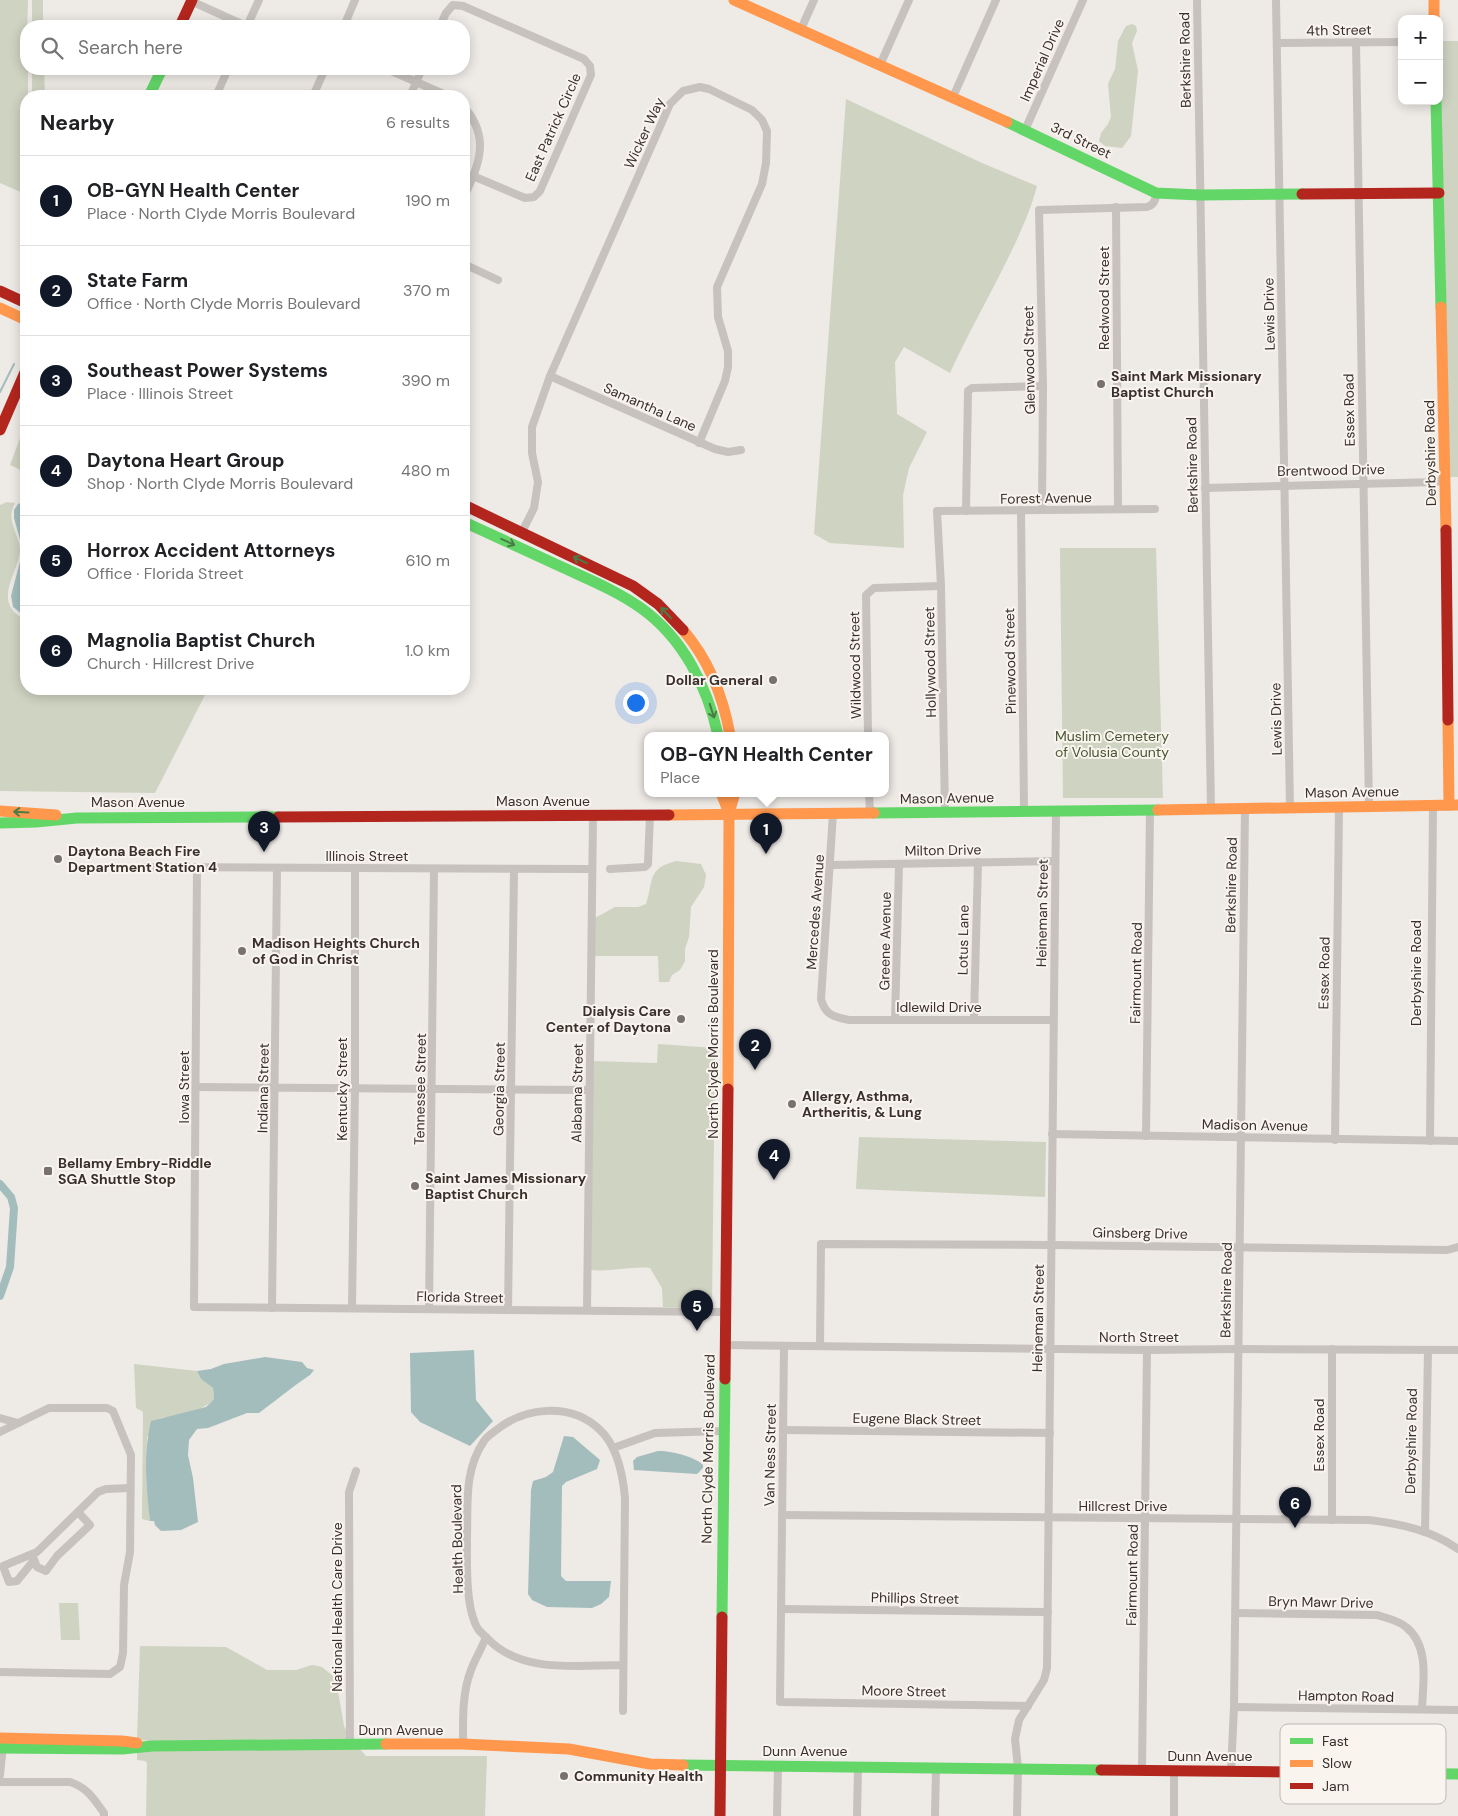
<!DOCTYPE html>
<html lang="en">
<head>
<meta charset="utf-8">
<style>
  body { margin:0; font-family:"DM Sans",sans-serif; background:#f2f2f2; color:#202124 }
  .controls { position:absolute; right:15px; top:15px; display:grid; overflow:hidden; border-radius:10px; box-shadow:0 2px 12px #0003 }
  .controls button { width:45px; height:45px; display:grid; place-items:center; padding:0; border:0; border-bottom:1px solid #e0e0e0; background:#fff; color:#202124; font:25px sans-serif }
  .you { position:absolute; left:635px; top:702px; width:18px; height:18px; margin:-12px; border:4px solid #fff; border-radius:50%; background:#1a73e8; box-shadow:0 0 0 8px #1a73e833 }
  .badge { display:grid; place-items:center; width:32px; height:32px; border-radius:50%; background:#111827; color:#fff; font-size:16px; font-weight:700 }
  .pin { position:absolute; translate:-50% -41px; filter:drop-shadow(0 1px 2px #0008) }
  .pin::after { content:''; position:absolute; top:26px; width:18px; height:15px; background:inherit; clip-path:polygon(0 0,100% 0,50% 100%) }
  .popup { position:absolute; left:644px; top:732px; width:245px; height:65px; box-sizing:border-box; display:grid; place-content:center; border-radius:10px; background:#fff; filter:drop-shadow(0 1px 4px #0005); font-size:16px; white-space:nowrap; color:#757577 }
  .popup b { font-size:19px; color:#202124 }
  .popup::after { content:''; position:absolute; left:50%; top:100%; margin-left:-10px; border:10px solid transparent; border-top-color:#fff }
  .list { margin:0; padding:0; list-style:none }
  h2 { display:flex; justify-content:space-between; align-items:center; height:65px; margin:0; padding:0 20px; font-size:21px }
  h2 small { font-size:16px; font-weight:400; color:#757577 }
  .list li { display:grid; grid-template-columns:32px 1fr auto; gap:15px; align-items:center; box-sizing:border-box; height:90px; padding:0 20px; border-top:1px solid #e0e0e0 }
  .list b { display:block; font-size:19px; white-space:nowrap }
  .list p { margin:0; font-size:16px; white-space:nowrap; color:#757577 }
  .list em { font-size:16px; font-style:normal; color:#757577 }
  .icon { flex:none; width:28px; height:28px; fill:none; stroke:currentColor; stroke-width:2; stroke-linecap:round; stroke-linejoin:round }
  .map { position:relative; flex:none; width:1458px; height:1816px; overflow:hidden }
  .search { position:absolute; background:#fff; box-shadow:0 2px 12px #0003; left:20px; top:20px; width:450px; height:55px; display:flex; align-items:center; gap:12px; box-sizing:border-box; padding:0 18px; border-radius:20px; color:#757577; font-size:19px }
  .panel { position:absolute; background:#fff; box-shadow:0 2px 12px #0003; left:20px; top:90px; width:450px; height:605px; border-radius:20px }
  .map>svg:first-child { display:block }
  .green { fill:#cfd3c1 }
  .water { fill:#a3bdbd }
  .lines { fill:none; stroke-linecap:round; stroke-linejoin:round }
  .stream { stroke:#a3bdbd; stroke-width:2 }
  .canal { stroke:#a3bdbd; stroke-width:8 }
  .street { stroke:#c7c2be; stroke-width:8 }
  .fast { stroke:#63d668; stroke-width:11 }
  .slow { stroke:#ff974d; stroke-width:11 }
  .jam { stroke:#b3261e; stroke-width:11 }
  .oneway { stroke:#4c7b47 }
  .poi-dot { fill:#78716d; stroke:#f9f4ee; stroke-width:2 }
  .labels { text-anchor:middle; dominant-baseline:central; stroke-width:4; stroke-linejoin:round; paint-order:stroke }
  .street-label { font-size:14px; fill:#39302c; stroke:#f9f4ee }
  .poi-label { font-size:14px; font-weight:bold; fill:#39302c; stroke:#f9f4ee; text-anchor:start }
  .park-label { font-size:14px; fill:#485532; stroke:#f9f4ee }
  .key { fill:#f9f4ee; stroke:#bfb9b4; stroke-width:1 }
  .key-label { font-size:14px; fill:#39302c }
</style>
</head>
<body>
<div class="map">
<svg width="1458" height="1816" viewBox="0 0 1458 1816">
  <rect width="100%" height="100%" fill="#eeeae6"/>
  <!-- green -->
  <g class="green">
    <polygon points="0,0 28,0 26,69 28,69 28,96 26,96 26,180 23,193 0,183"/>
    <rect x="32" y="0" width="11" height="26"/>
    <polygon points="1132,24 1136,26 1137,31 1132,43 1138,71 1131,136 1122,148 1105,146 1099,141 1101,133 1108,124 1111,117 1108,84 1115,69 1118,41 1126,26"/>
    <polygon points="1439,41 1458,41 1458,477 1446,477"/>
    <polygon points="32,69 44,69 45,96 32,96"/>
    <path d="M846,99L982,163L1037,186C1031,209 1022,229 1012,250C992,292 969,331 950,373L904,347L895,362L897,414L927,432L909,468L903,495L904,548L830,543L814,534Z"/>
    <polygon points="26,422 26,454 21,466 21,470 10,465"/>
    <path d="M7,502L15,503C4,521 21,535 20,552C18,567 7,583 8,598C9,610 17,615 26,621V689H208L155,793L0,791V505Z"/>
    <polygon points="1060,548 1156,548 1163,798 1063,798"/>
    <path d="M676,861L701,864L706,875L704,887L691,907L689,937L685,949V961L680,970L672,975L669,982H659L658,956H594L595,918L615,907H638L646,904C654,881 646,869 676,861Z"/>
    <path d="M658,1044L715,1048L712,1308L663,1307L662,1288L650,1268C630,1266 611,1272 591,1270L593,1061L657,1063Z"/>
    <polygon points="859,1137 1046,1142 1045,1197 856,1189"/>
    <path d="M134,1364L197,1371L201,1379L213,1388L214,1399C200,1413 180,1416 160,1418L147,1437L146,1480L150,1521L142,1519L143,1413L142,1411L136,1408Z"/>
    <polygon points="59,1603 78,1603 80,1640 61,1640"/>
    <polygon points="140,1646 226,1647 267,1670 296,1670 312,1665 322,1667 333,1676 337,1685 344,1726 346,1730 346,1741 154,1742 137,1739"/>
    <polygon points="360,1749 366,1756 487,1756 485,1816 146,1816 147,1763 145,1761 137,1760 137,1751"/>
  </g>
  <!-- water -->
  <g class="water">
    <polygon points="23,502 26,504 26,617 13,607 11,596 23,550 14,518 14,510 18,504"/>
    <polygon points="474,1350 476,1400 493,1421 470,1446 420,1422 411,1412 410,1353"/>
    <path d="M265,1357L302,1362L307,1368L314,1370L310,1375L297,1384L259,1413H247L208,1428L197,1429L189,1440L188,1455L193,1478L198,1522L181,1530L161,1531L155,1525L154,1521H150C146,1487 143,1454 151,1421L206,1407L214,1399L213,1388L201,1379L197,1371L211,1369L224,1364Z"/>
    <polygon points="564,1436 573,1437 600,1460 597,1469 566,1482 562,1486 561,1576 566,1581 611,1581 609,1597 601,1604 592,1608 547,1607 532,1600 528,1594 531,1490 533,1481 546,1477 553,1472"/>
    <path d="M658,1451C669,1450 696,1457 703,1465V1468L697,1474L634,1470L633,1461L637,1457Z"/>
  </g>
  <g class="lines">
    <!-- stream -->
    <polyline class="stream" points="0,392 14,364"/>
    <!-- canal -->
    <polyline class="canal" points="0,1184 11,1197 14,1208 10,1267 0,1296"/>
    <!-- street -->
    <g class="street">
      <polyline points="1197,0 1211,809"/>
      <polyline points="1276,0 1290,808"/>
      <polyline points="191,1 246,26"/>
      <polyline points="247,26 259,0"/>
      <polyline points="344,26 355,0"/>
      <polyline points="440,26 446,13 453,5 463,6 584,59 590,66 591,75 540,191 534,197 525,198 473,176"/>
      <polyline points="801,29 814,0"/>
      <polyline points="1356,42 1369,807"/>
      <polyline points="1277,43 1402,42"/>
      <polyline points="880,65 909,0"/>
      <polyline points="387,69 448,96"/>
      <polyline points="216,96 228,69"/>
      <polyline points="313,96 325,69"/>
      <polyline points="410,96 422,69"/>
      <polyline points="953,97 996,0"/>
      <path d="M464,107C491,138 479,164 464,197"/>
      <polyline points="1025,130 1083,0"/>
      <polyline points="1116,207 1118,509"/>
      <polyline points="464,264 498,280"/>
      <polyline points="550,376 715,449 728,452 741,450"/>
      <polyline points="1205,488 1437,482 1446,477"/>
      <polyline points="1021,510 1024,812"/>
      <path d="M1042,510L1043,386L1039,210L1147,207C1154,205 1156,200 1156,193"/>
      <polyline points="966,511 968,391 972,388 1043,386"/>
      <polyline points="522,532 534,508 538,482 532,453 532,427 550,376 670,104 683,91 700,87 709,89 752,110 762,120 767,131 766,163 762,184 717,287 718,317 728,351 728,367 725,381 699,443"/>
      <polyline points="868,735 866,595 874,588 941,586"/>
      <polyline points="869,793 870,813"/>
      <path d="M833,813L821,999C825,1015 834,1017 849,1020H1053"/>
      <polyline points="945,813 941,586 937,511 1155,509"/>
      <polyline points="831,865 1055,861"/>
      <polyline points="142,867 592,869"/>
      <polyline points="197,867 194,1307 725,1312"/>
      <polyline points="610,869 645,867 648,864 650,815"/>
      <polyline points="974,1019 978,862"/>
      <polyline points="895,1020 899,864"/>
      <polyline points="196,1087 589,1090"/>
      <polyline points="1052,1134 1458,1141"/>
      <polyline points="1146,1136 1150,810"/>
      <polyline points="1335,1140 1339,807"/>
      <polyline points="1430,1141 1433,805"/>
      <polyline points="272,1308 277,868"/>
      <polyline points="352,1308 355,1088 355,869"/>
      <polyline points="429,1309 434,869"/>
      <polyline points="508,1310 514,869"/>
      <polyline points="587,1310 593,816"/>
      <polyline points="724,1345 1147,1350 1238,1349 1458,1350"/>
      <polyline points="784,1346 780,1702 1028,1706"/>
      <polyline points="820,1346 821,1244 1052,1245 1447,1250 1458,1247"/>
      <polyline points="0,1418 18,1423"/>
      <polyline points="783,1430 1050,1433"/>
      <polyline points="0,1432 49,1408 107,1408 113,1411 131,1455 130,1552 124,1585 123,1653 120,1667 110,1674 0,1672"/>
      <polyline points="613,1448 655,1433 724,1431"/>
      <path d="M782,1515L1369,1520C1401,1524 1431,1530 1458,1549"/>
      <polyline points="1332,1520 1332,1349"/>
      <polyline points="1425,1532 1428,1350"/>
      <polyline points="33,1557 37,1567 46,1571 57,1556 90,1525 78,1512"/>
      <polyline points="34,1560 17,1581 9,1582 3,1566 37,1552 98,1492 106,1489 130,1488"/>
      <polyline points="782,1609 1048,1612"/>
      <path d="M1236,1613L1377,1615C1386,1618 1398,1620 1406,1627C1430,1646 1423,1682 1422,1709"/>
      <path d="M623,1665C579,1665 523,1674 489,1640C486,1637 481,1633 478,1629C465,1608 467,1561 467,1536C468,1503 464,1470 484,1441C486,1437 491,1434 495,1431C524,1407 570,1402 599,1429C617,1445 623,1476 625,1498L623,1711"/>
      <polyline points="1234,1707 1458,1710"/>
      <path d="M463,1744C463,1720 462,1693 471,1670C475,1659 482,1648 486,1637"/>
      <polyline points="350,1745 349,1492 356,1471"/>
      <polyline points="1142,1771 1147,1350"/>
      <polyline points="1231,1771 1234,1707 1245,809"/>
      <polyline points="0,1775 3,1745"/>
      <path d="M0,1782H70C88,1788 94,1799 104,1813V1816"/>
      <polyline points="777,1816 778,1766"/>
      <polyline points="857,1816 858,1767"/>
      <polyline points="935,1816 936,1768"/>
      <polyline points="1017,1816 1018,1768 1015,1739 1019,1720 1044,1680 1047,1668 1056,811"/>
      <polyline points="1174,1816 1174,1771"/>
    </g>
    <!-- fast -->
    <g class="fast">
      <polyline points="149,96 162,69"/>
      <polyline points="1436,101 1441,307"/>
      <polyline points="1007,122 1156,193 1200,195 1302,194"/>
      <path d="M464,522C497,537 531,553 564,568C590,580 617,591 641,608C683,638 707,686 718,735"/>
      <polyline points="874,813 1158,810"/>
      <polyline points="0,823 36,822 77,818 278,817"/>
      <polyline points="722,1617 725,1379"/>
      <polyline points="0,1748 122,1749 153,1746 386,1744"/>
      <polyline points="683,1765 1101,1770"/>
      <polyline points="1290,1772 1458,1774"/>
    </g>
    <!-- slow -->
    <g class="slow">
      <polyline points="734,0 1007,122"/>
      <polyline points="1434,0 1434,19"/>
      <polyline points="1441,307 1446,530"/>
      <polyline points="0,308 26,320"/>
      <path d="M683,630C709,660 723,696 730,735"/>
      <polyline points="1448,720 1449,805"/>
      <polyline points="721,793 729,813"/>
      <polyline points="1158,810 1458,805"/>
      <polyline points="0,811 56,815"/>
      <polyline points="669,815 874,813"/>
      <polyline points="728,1089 729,813 735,793"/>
      <polyline points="0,1738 122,1741 137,1743"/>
      <polyline points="386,1744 463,1744 569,1749 650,1764 683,1765"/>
    </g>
    <!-- jam -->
    <g class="jam">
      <polyline points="180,26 192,0"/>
      <polyline points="1302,194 1439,193"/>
      <polyline points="0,291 26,303"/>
      <polyline points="0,430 26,370"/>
      <polyline points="464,505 633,586 658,604 683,630"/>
      <polyline points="1446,530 1448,720"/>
      <polyline points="278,817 669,815"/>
      <polyline points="725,1379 728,1089"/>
      <polyline points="1101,1770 1290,1772"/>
      <polyline points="720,1816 722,1617"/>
    </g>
  </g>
  <!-- one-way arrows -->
  <defs><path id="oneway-shaft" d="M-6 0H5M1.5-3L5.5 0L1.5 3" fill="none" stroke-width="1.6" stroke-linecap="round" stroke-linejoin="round" transform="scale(1.25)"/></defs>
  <g class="oneway">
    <use href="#oneway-shaft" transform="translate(508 542) rotate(25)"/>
    <use href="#oneway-shaft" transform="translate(580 560) rotate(-155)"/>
    <use href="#oneway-shaft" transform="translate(666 613) rotate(-134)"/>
    <use href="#oneway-shaft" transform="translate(712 711) rotate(72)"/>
    <use href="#oneway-shaft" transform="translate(21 812) rotate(-177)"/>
  </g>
  <!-- markers -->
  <g class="poi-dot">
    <circle cx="1101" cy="384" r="5"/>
    <circle cx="773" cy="680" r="5"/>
    <circle cx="58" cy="859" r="5"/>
    <circle cx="242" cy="951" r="5"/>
    <circle cx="681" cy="1019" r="5"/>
    <circle cx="792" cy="1104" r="5"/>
    <rect x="43" y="1166" width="10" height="10" rx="2.5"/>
    <circle cx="415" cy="1186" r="5"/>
    <circle cx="564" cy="1776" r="5"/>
  </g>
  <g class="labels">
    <!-- street labels -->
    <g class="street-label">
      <text transform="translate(1339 30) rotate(-1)">4th Street</text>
      <text transform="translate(1042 60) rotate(-66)">Imperial Drive</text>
      <text transform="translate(1185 60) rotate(-91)">Berkshire Road</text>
      <text transform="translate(553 127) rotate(-66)">East Patrick Circle</text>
      <text transform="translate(644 133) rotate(-65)">Wicker Way</text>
      <text transform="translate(1081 140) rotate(26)">3rd Street</text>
      <text transform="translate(1104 298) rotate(-90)">Redwood Street</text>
      <text transform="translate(1269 314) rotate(-91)">Lewis Drive</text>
      <text transform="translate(1029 360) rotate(-91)">Glenwood Street</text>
      <text transform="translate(650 407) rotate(24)">Samantha Lane</text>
      <text transform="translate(1349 410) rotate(-91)">Essex Road</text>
      <text transform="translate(1430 453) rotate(-91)">Derbyshire Road</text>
      <text transform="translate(1192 465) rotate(-91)">Berkshire Road</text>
      <text transform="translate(1331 470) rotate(-1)">Brentwood Drive</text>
      <text transform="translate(1046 498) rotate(-1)">Forest Avenue</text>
      <text transform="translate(1010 661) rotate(-91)">Pinewood Street</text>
      <text transform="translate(930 662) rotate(-91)">Hollywood Street</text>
      <text transform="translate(855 665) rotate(-91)">Wildwood Street</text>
      <text transform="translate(1276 719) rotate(-91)">Lewis Drive</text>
      <text transform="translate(1352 792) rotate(-1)">Mason Avenue</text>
      <text transform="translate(947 798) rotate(-1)">Mason Avenue</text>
      <text x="543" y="801">Mason Avenue</text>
      <text x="138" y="802">Mason Avenue</text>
      <text transform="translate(943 850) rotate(-1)">Milton Drive</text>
      <text x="367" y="856">Illinois Street</text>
      <text transform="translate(1231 885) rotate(-89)">Berkshire Road</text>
      <text transform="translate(815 912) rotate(-86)">Mercedes Avenue</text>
      <text transform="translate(1042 913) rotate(-89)">Heineman Street</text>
      <text transform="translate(963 940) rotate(-89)">Lotus Lane</text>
      <text transform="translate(885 941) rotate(-89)">Greene Avenue</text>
      <text transform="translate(1136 973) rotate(-89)">Fairmount Road</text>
      <text transform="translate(1324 973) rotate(-89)">Essex Road</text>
      <text transform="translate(1416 973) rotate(-90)">Derbyshire Road</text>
      <text x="939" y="1007">Idlewild Drive</text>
      <text transform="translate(713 1044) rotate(-90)">North Clyde Morris Boulevard</text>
      <text transform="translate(184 1087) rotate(-90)">Iowa Street</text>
      <text transform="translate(263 1088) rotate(-89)">Indiana Street</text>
      <text transform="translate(342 1089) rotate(-90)">Kentucky Street</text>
      <text transform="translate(420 1089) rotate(-89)">Tennessee Street</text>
      <text transform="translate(499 1089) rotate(-89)">Georgia Street</text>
      <text transform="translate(577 1093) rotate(-89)">Alabama Street</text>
      <text transform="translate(1255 1125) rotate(1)">Madison Avenue</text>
      <text transform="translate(1140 1233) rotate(1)">Ginsberg Drive</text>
      <text transform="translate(1226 1290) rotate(-89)">Berkshire Road</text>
      <text transform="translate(460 1297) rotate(1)">Florida Street</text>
      <text transform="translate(1038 1318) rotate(-89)">Heineman Street</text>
      <text x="1139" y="1337">North Street</text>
      <text transform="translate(917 1419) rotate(1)">Eugene Black Street</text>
      <text transform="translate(1319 1435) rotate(-90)">Essex Road</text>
      <text transform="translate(1411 1441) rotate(-89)">Derbyshire Road</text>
      <text transform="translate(708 1449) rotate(-89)">North Clyde Morris Boulevard</text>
      <text transform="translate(770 1455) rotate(-89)">Van Ness Street</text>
      <text x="1123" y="1506">Hillcrest Drive</text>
      <text transform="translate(457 1539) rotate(-91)">Health Boulevard</text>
      <text transform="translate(1132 1575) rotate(-89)">Fairmount Road</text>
      <text transform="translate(915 1598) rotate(1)">Phillips Street</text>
      <text transform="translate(1321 1602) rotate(1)">Bryn Mawr Drive</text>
      <text transform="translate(337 1607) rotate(-90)">National Health Care Drive</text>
      <text transform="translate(904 1691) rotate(1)">Moore Street</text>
      <text transform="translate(1346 1696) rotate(1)">Hampton Road</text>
      <text x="401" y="1730">Dunn Avenue</text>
      <text x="805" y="1751">Dunn Avenue</text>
      <text x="1210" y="1756">Dunn Avenue</text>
    </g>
    <!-- poi labels -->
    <g class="poi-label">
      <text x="1111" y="376">Saint Mark Missionary<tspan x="1111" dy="16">Baptist Church</tspan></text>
      <text x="763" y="680" text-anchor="end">Dollar General</text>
      <text x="68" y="851">Daytona Beach Fire<tspan x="68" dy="16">Department Station 4</tspan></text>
      <text x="252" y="943">Madison Heights Church<tspan x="252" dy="16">of God in Christ</tspan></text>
      <text x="671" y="1011" text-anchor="end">Dialysis Care<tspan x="671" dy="16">Center of Daytona</tspan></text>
      <text x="802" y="1096">Allergy, Asthma,<tspan x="802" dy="16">Artheritis, &amp; Lung</tspan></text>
      <text x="58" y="1163">Bellamy Embry-Riddle<tspan x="58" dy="16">SGA Shuttle Stop</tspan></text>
      <text x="425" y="1178">Saint James Missionary<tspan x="425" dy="16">Baptist Church</tspan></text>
      <text x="574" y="1776">Community Health</text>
    </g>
    <!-- park labels -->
    <g class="park-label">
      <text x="1112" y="736">Muslim Cemetery<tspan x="1112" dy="16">of Volusia County</tspan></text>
    </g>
  </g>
  <!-- legend -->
  <rect x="1280" y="1724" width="166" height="80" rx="8" class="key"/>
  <rect x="1290" y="1738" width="23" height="6" fill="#63d668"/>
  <rect x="1290" y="1760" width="23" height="7" fill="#ff974d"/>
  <rect x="1290" y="1783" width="23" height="6" fill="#b3261e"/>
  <g class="key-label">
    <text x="1322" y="1746">Fast</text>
    <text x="1322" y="1768">Slow</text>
    <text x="1322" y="1791">Jam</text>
  </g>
</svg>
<div class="controls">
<button>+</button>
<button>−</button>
</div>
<div class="you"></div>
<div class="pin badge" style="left:766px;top:854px">1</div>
<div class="popup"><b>OB-GYN Health Center</b>Place</div>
<div class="pin badge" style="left:755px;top:1070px">2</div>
<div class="pin badge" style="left:264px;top:852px">3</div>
<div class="pin badge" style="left:774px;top:1180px">4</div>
<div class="pin badge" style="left:697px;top:1331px">5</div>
<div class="pin badge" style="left:1295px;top:1528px">6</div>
<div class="search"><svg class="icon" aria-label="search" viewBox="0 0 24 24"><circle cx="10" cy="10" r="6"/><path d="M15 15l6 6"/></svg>Search here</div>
<section class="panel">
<h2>Nearby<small>6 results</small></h2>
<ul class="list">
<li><span class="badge">1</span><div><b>OB-GYN Health Center</b><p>Place · North Clyde Morris Boulevard</p></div><em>190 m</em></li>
<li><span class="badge">2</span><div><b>State Farm</b><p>Office · North Clyde Morris Boulevard</p></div><em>370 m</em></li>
<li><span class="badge">3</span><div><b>Southeast Power Systems</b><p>Place · Illinois Street</p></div><em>390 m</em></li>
<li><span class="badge">4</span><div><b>Daytona Heart Group</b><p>Shop · North Clyde Morris Boulevard</p></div><em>480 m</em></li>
<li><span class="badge">5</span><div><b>Horrox Accident Attorneys</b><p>Office · Florida Street</p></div><em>610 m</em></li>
<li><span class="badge">6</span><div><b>Magnolia Baptist Church</b><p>Church · Hillcrest Drive</p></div><em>1.0 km</em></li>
</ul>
</section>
</div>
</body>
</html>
